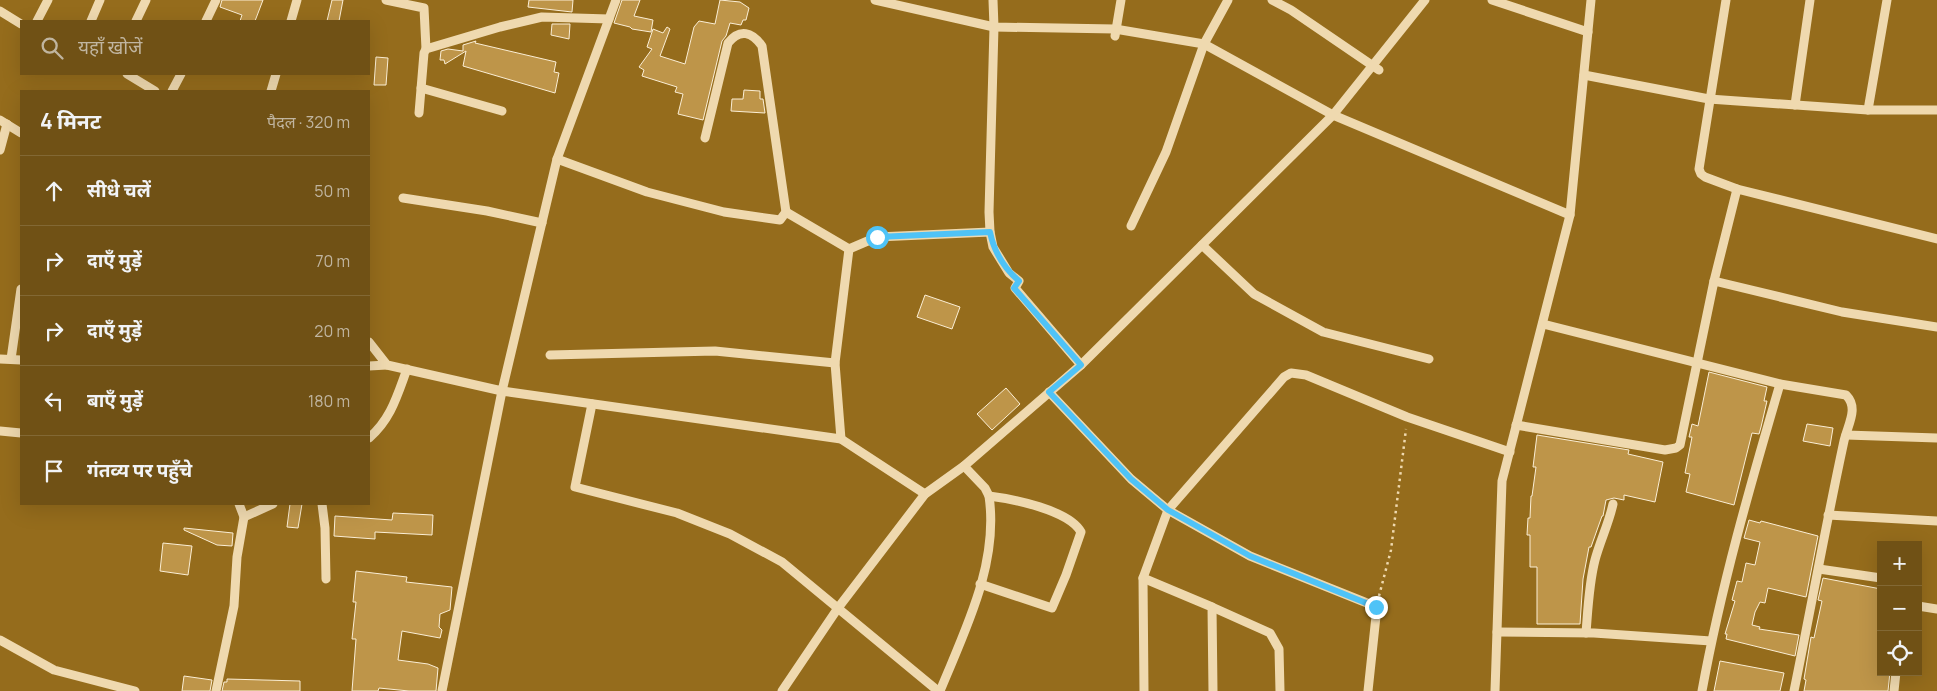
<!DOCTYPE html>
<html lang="hi">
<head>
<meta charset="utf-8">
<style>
  body { margin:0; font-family:Manrope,"Noto Sans Devanagari",sans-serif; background:#75571e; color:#f1f3f6 }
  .controls { position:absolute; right:15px; bottom:15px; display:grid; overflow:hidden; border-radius:0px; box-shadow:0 5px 20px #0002 }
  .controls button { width:45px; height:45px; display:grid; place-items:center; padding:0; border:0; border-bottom:1px solid #826834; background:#705115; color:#f1f3f6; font:25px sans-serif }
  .stop { position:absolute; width:15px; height:15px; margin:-11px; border:4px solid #4fc3f7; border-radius:50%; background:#fff }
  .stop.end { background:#4fc3f7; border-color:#fff; box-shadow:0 1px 5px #0008 }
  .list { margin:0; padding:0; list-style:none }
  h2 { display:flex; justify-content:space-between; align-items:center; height:65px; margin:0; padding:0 20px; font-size:21px }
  h2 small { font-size:16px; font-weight:400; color:#c0b5a0 }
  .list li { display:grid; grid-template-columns:32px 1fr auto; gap:15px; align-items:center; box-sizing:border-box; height:70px; padding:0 20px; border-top:1px solid #826834 }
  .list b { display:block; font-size:19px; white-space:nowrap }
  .list em { font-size:16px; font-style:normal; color:#c0b5a0 }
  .icon { flex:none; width:28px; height:28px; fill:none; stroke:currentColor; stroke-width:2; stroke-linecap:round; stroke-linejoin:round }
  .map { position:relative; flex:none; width:1937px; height:691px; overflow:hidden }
  .search { position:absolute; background:#705115; box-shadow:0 5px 20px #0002; left:20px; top:20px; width:350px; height:55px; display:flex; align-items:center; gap:12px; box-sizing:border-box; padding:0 18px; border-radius:0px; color:#c0b5a0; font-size:19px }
  .panel { position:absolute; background:#705115; box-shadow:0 5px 20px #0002; left:20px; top:90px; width:350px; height:415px; border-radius:0px }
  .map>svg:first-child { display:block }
  .building { fill:#be9549; stroke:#fbeed5 }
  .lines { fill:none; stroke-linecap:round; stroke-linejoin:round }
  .path { stroke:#efd9af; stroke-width:2.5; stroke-dasharray:2.5 4; stroke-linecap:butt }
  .minor { stroke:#efd9af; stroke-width:9 }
  .route { stroke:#4fc3f7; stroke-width:6 }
</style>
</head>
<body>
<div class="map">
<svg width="1937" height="691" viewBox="0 0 1937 691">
  <rect width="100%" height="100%" fill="#956c1c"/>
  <!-- building -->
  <g class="building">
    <polygon points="222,0 263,0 255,21 240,21 242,15 220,7"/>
    <polygon points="332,0 343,0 339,21 327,21"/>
    <polygon points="529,0 573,0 572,12 528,7"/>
    <polygon points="622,0 640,0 634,16 653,20 651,32 632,29 630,27 614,23"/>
    <polygon points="720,0 740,2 749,8 746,20 743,20 741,25 730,23 726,36 722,41 703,120 678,114 683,94 675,92 677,87 642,76 644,70 639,67 652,49 647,47 653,29 663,33 667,27 670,29 660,56 685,64 694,27 699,21 715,24"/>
    <polygon points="552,24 570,24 569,39 551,35"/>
    <polygon points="476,41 475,43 556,62 554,72 559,73 555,93 463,66 466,51 445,64 444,60 440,60 441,51 448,49 463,51 463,45"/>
    <polygon points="376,57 388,58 386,85 374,85"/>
    <polygon points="744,90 760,91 760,99 763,99 765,113 731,111 732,99 743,99"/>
    <polygon points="925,295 960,307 952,329 917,317"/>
    <polygon points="1709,372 1767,387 1764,401 1767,401 1761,427 1759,434 1752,433 1734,505 1686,492 1690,474 1685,473 1692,437 1689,437 1692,424 1698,426"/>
    <polygon points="1006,388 1020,404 992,430 977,414"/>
    <polygon points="1807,424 1833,428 1830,446 1803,441"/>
    <polygon points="1537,435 1629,450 1628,454 1663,462 1655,502 1624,495 1624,500 1614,498 1606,500 1603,516 1602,516 1591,547 1589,547 1583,579 1580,624 1537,624 1537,567 1530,567 1530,535 1527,535 1528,518 1530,518 1531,496 1532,496 1536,467 1533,467"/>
    <polygon points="290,504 302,504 298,528 287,527"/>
    <polygon points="393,513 433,515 432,535 375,532 375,539 334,536 335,516 392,520"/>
    <polygon points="1749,520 1760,523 1761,521 1818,536 1806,597 1768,588 1765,603 1760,602 1755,612 1752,625 1760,627 1759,629 1799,635 1795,656 1726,639 1727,634 1725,634 1735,601 1732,600 1737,581 1742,582 1746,563 1755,565 1760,542 1744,538"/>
    <polygon points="184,528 233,533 232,546 217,545 184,530"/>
    <polygon points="163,543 192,546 188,575 160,571"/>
    <polygon points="356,571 407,577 406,582 452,587 450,610 440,614 439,627 442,630 440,638 402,631 398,660 428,664 438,668 436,691 409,691 379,688 378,691 352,691 356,639 352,639 356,602 353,602"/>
    <polygon points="1823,578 1881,589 1881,672 1890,672 1888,691 1804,691 1806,680 1804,679 1811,637 1814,638 1822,601 1818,600"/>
    <polygon points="1720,661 1784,673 1780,691 1714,691"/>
    <polygon points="184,676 212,680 210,691 182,691"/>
    <polygon points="227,679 300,681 300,691 222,691 224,682 227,682"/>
  </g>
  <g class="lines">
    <!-- path -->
    <polyline class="path" points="1379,596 1391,550 1406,429"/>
    <!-- minor -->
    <g class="minor">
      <polyline points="386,0 424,8 426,49"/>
      <polyline points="875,0 994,27 1115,29 1204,44 1333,115 1570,215"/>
      <polyline points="993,0 994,27 989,212 990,232 993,247 1009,273 1019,281 1015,288 1081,365"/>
      <polyline points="1272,0 1291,10 1379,70"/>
      <polyline points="1492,0 1588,32"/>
      <polyline points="1726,0 1699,169 1701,174 1705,177 1737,189"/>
      <polyline points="0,11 21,24"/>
      <polyline points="37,21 48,0"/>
      <polyline points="91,21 100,0"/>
      <polyline points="136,21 146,0"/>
      <polyline points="206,21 216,0"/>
      <polyline points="291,21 297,0"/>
      <polyline points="1115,36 1121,0"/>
      <polyline points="127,74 155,91"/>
      <polyline points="1584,75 1709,99 1868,110 1937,110"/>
      <polyline points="421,88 502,111"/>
      <polyline points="172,91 181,74"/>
      <polyline points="271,91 276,74"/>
      <polyline points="1795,105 1810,0"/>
      <polyline points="1868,110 1887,0"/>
      <polyline points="419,113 424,53 426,49 500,27 542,17 609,19"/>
      <polyline points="0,120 21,133"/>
      <path d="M705,138L728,43C740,28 752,32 762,46L786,212"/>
      <polyline points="0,150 7,124"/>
      <polyline points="557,159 647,192 724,212 780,220 786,212 849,249"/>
      <polyline points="403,198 487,211 542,223"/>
      <polyline points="1131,226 1166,152 1204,44 1228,0"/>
      <polyline points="1202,245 1254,294 1323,332 1429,359"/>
      <polyline points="849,249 877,237 990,232"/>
      <polyline points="1714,281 1737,189 1937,239"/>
      <path d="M1543,324L1780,384L1846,395C1859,408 1848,424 1844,441C1826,524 1811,608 1794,691"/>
      <polyline points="369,342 387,365 502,391 557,159 616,0"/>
      <polyline points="550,355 715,351 835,363"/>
      <polyline points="0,359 21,360"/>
      <polyline points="11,359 21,289"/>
      <polyline points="369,366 387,365"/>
      <polyline points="1049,392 1131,479 1168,510 1250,556 1377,607 1368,691"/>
      <polyline points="592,404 575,487 677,513 730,534 782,562 938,691"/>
      <polyline points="1516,425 1665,450 1676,448 1680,445 1714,281 1842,312 1937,327"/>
      <polyline points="0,431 21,433"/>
      <polyline points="1846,435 1937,438"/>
      <path d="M369,438C391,419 397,396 407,369"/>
      <polyline points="841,439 835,363 849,249"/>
      <polyline points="322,504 325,528 326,579"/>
      <polyline points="1828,515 1937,521"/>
      <polyline points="244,517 273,504"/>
      <polyline points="1819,569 1881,578"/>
      <polyline points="1143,578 1144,691"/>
      <path d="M980,584L1052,608L1066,575L1081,532C1069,510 1013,499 989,496"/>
      <polyline points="1918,606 1937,609"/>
      <polyline points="1212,607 1270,633 1279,649 1280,691"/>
      <polyline points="1497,632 1594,633 1711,641"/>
      <path d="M1586,633C1588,608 1589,583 1595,560C1600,541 1609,523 1613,504"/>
      <polyline points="0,640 54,670 135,691"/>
      <polyline points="216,691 234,606 237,557 244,517 239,504"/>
      <polyline points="442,691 502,391 841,439 925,494"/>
      <polyline points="782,691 838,608 925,494 964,466 1081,365 1202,245 1333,115 1425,0"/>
      <path d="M940,691C965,630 999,564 989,496L985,488L964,466"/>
      <polyline points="1213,691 1212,607 1143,578 1168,510 1284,377 1291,373 1306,375 1407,417 1510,452"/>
      <polyline points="1495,691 1502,481 1570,215 1591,0"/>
      <path d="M1702,691C1721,587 1750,486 1780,384"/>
      <polyline points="1894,691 1896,672"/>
    </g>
  </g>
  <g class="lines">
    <!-- route -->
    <path class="route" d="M877,237L990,232C994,252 1004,268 1019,281L1014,288L1081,365L1049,392L1131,479L1168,510L1250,556L1376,607"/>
  </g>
</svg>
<div class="controls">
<button>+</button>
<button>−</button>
<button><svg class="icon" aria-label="locate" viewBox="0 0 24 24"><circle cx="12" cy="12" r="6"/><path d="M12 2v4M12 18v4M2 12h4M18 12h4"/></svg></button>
</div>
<div class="stop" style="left:877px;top:237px"></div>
<div class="stop end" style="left:1376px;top:607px"></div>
<div class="search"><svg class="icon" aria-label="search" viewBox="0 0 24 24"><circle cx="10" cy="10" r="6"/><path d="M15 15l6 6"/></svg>यहाँ खोजें</div>
<section class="panel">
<h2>4 मिनट<small>पैदल · 320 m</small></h2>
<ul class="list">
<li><svg class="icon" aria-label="ahead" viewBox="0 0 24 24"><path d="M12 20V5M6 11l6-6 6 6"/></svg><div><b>सीधे चलें</b></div><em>50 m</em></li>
<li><svg class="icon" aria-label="right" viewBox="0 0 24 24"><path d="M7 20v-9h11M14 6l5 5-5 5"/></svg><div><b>दाएँ मुड़ें</b></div><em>70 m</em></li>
<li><svg class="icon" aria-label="right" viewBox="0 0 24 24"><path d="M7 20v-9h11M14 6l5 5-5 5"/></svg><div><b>दाएँ मुड़ें</b></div><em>20 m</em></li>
<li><svg class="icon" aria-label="left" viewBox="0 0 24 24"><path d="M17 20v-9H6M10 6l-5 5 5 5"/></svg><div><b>बाएँ मुड़ें</b></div><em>180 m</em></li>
<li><svg class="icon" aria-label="arrive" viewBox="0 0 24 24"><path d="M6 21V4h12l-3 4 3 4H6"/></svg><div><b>गंतव्य पर पहुँचे</b></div></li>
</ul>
</section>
</div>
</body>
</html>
